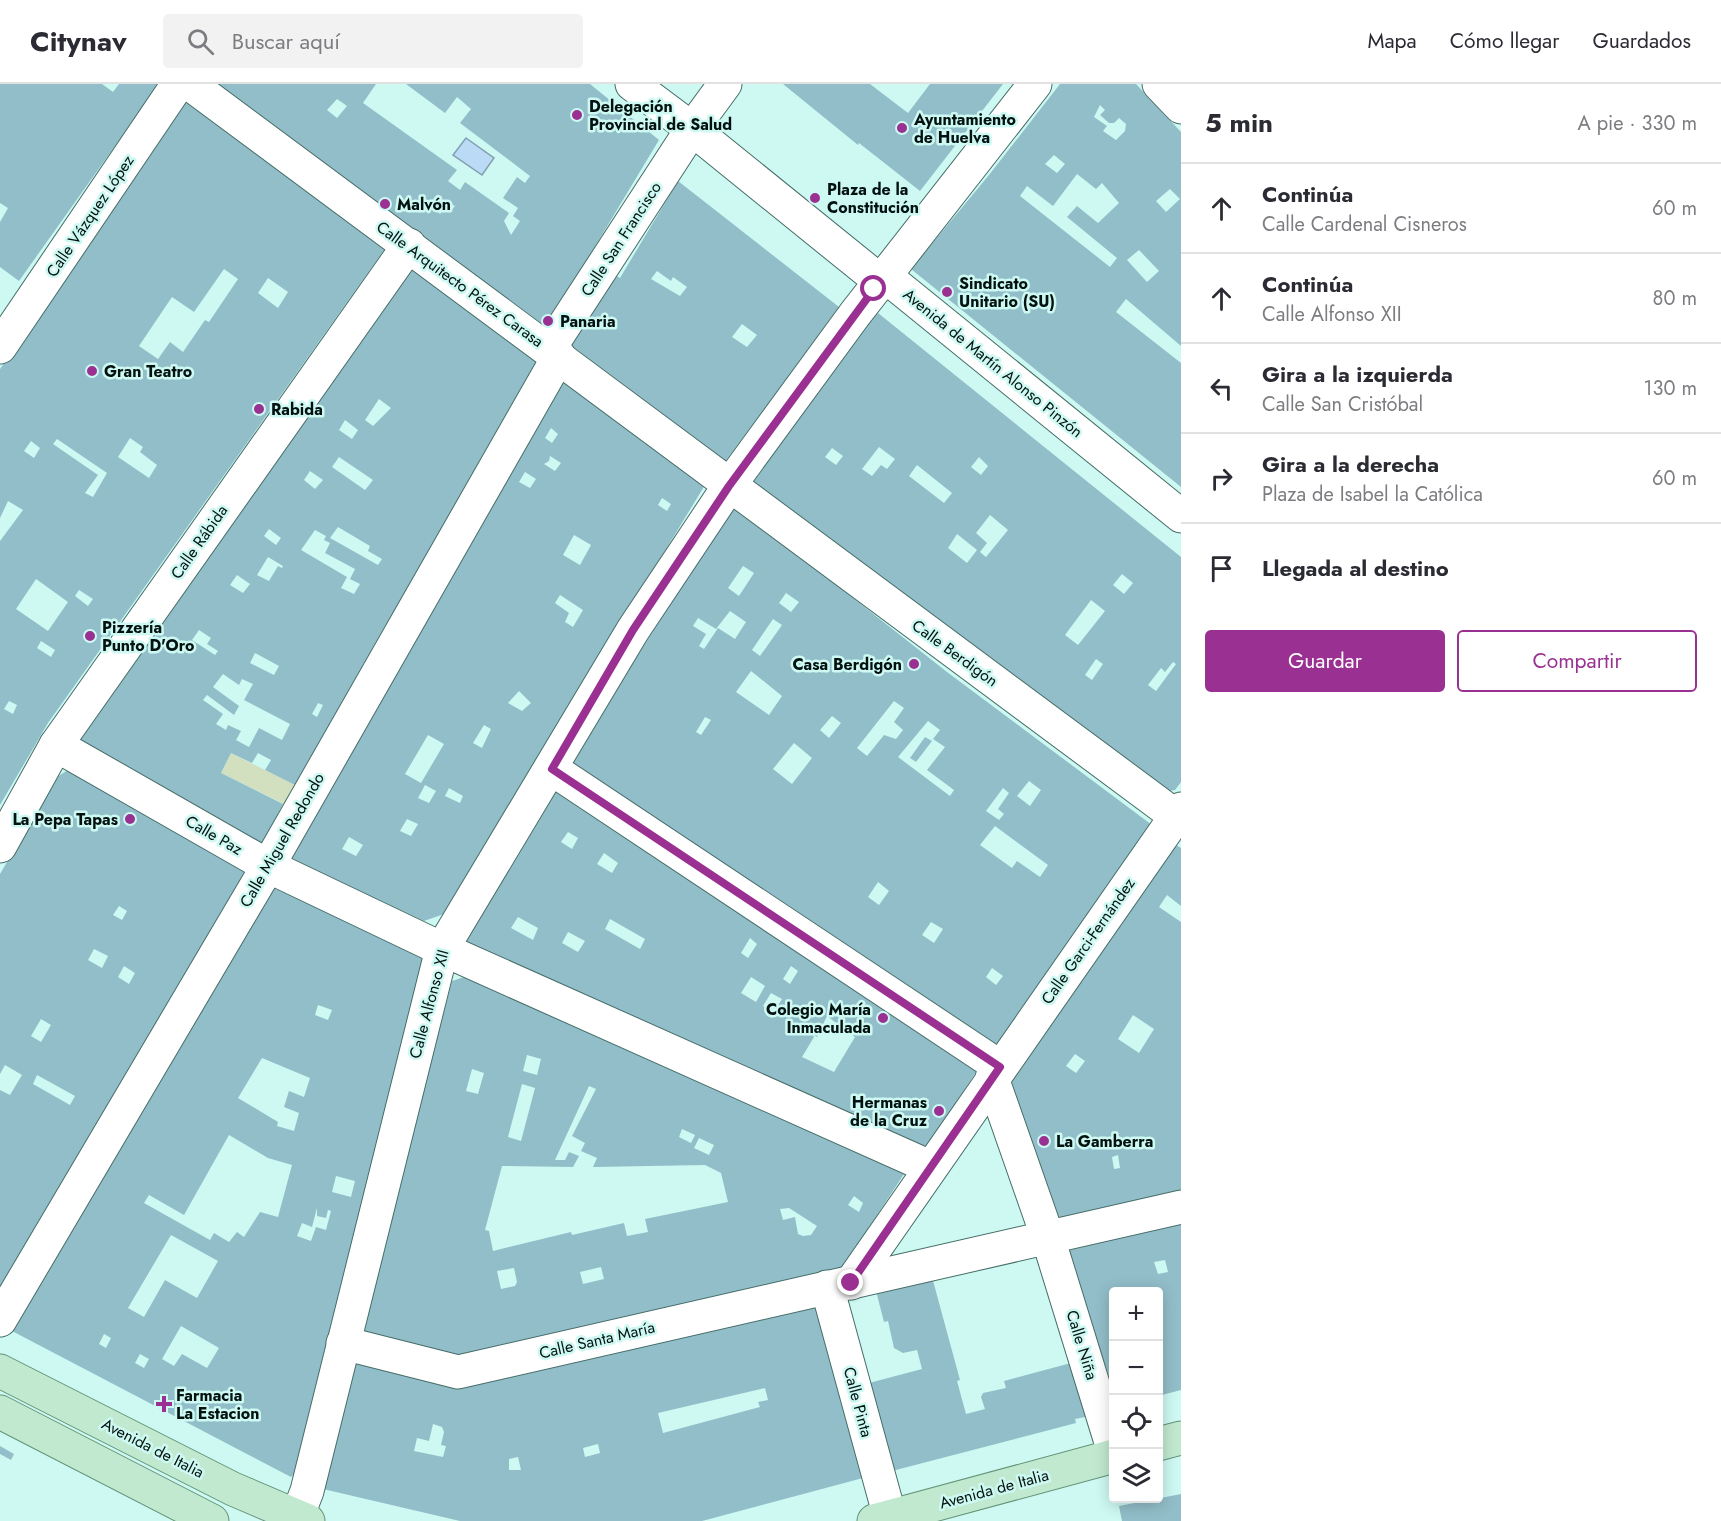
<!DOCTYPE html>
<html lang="es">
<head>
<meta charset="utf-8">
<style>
  body { margin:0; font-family:Jost,sans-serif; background:#f2f2f3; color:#2b2b33 }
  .controls { position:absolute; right:18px; bottom:18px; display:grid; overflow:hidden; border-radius:6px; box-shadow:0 3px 15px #0003 }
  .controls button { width:54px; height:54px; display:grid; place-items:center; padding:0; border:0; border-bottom:2px solid #e1e1e2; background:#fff; color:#2b2b33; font:30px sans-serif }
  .stop { position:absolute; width:18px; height:18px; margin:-14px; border:4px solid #993092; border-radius:50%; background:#fff }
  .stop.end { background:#993092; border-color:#fff; box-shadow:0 2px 6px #0008 }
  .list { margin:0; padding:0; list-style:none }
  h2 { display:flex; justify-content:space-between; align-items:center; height:78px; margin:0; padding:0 24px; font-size:26px }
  h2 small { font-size:20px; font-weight:400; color:#7c7c81 }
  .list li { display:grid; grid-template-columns:39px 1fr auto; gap:18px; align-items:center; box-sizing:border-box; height:90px; padding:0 24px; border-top:2px solid #e1e1e2 }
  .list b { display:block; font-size:22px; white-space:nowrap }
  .list p { margin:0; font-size:20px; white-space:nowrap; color:#7c7c81 }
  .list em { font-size:20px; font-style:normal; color:#7c7c81 }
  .actions { display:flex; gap:12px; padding:18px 24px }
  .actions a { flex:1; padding:14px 0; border:2px solid #993092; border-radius:6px; text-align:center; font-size:21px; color:#993092 }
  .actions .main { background:#993092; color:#fff }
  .icon { flex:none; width:33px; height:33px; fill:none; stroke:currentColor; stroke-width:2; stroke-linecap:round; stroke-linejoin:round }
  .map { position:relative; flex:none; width:1181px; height:1437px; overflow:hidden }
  header { display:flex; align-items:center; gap:36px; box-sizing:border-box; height:84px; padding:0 30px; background:#fff; border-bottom:2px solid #e1e1e2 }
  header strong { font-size:28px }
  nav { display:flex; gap:33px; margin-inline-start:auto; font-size:21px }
  .search { width:420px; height:54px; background:#f2f2f3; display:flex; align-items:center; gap:15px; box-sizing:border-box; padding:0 21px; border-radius:6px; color:#7c7c81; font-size:22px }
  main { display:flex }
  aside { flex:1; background:#fff }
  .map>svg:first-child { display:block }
  .green { fill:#d2e0bf }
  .water { fill:#badaf5; stroke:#839eb0; stroke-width:1.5 }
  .building { fill:#92bec9; fill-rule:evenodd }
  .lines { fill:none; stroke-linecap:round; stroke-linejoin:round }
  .minor-casing { stroke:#466d68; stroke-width:35 }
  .major-casing { stroke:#639477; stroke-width:35 }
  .minor { stroke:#fff; stroke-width:33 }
  .major { stroke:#c1e9cf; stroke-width:33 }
  .route { stroke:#993092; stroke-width:8 }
  .poi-dot { fill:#993092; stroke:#cdf9f2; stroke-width:2 }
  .labels { text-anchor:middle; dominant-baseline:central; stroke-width:5; stroke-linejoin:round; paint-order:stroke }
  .poi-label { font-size:16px; font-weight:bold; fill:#031210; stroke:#cdf9f2; text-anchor:start }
  .street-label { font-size:16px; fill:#031210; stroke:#cdf9f2 }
</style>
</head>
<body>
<header>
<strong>Citynav</strong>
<div class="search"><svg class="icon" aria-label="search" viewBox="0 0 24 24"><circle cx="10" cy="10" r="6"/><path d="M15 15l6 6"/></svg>Buscar aquí</div>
<nav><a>Mapa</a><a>Cómo llegar</a><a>Guardados</a></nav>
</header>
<main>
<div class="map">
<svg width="1181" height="1437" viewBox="0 0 1181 1437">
  <rect width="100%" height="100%" fill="#cdf9f2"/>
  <!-- green -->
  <polygon class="green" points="231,669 297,702 286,721 221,689"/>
  <!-- water -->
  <polygon class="water" points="466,54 494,74 482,91 453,71"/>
  <!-- building -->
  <g class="building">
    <polygon points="0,0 102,0 113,8 119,0 159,0 19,197 0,183 0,138 8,124 0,119"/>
    <path d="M207,0H376L363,19L457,86L448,97L460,106L465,98L509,129L504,137L511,151L520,137L513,132L518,124L503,114L517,93L525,99L530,92L460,39L471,25L457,13L445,29L406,0H590L659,56L546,244L509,216L506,220ZM337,15L347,22L337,34L327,26ZM446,117L455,122L450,128L445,124L440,130L438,128Z"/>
    <polygon points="783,0 870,0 908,29 930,0 1003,0 920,107 859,59 858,61"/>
    <path d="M1060,0H1136L1181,48V262L1126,215L1116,228L1181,279V403L911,185L989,91ZM1100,21L1105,26L1100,31L1109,39H1114L1119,34L1126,40L1125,47L1116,56L1103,47L1107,42L1094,33ZM1054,71L1065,80L1057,89L1045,80ZM1077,90L1096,105L1102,99L1119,119L1098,139L1077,122L1067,133L1117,174L1110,183L1020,112L1027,102L1053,122ZM1170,105L1180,115L1166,128L1156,117ZM1139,166L1159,187L1147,198L1127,176Z"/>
    <path d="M191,16L389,159L48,639L0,721V457L23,426L8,417L0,434V285L57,205L181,18ZM224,185L238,195L209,238L205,236L183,268L170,258L158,275L139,262L172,213L194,228ZM268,194L288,208L278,224L258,209ZM130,354L143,363L140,368L157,381L149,394L118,373ZM57,355L107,389L93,413L85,409L98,391L53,360ZM31,357L40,364L34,374L24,367ZM36,495L68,518L48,547L16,525ZM79,506L93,515L88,522L75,512ZM41,557L55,566L51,573L37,564ZM9,617L17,621L13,630L4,625Z"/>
    <path d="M678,97L839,223L724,379L568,264L613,190L620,194ZM657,187L671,197L673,193L687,203L680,212L651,195ZM742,240L757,251L747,263L732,253Z"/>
    <path d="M412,179L540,274L489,369L385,542L295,701L265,686L271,676L258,669L252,679L231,669L221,689L283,720L261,762L74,656ZM379,315L391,324L373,342L365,336ZM345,336L358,346L352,355L339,346ZM339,373L373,396L365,406L332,383ZM310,387L323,396L315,405L304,396ZM338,443L370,462L368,467L382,475L378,481L330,454ZM269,445L281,454L276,461L264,452ZM315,446L326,452L324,456L330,459L325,469L355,485L350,495L360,500L354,510L341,504L347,493L301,466ZM268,473L283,482L282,484L278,482L269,497L257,491ZM237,491L250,500L243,509L230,501ZM199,546L211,554L207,560L218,567L215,571L192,556ZM255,569L279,582L274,591L250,579ZM223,590L239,601L242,595L253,600L244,616L290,640L282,656L259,644L249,663L236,656L241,647L228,641L226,646L216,640L223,630L203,616L207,611L234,631L239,622L213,603ZM318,619L323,621L317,633L312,630Z"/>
    <path d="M878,229L1181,473V698L1175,706L1163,708L747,396L872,233ZM879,363L895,375L887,385L881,381L872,392L862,385ZM832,364L843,372L836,381L825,373ZM979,373L988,382L981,391L971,383ZM917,381L952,409L944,419L909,392ZM990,431L1008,446L986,473L980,468L987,459L976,449ZM957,450L977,466L967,479L948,464ZM1122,490L1133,499L1124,510L1113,501ZM1091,516L1105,527L1078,561L1065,551ZM1096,575L1103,580L1092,596L1085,591ZM1173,578L1176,580L1156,607L1148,601L1161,584L1165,588Z"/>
    <path d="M562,292L705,401L444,830L424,837L294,777L291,771ZM551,344L558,350L552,359L545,354ZM550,372L561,379L555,387L544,380L549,377ZM525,388L536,395L530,404L519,398ZM662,414L671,420L667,427L658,421ZM574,451L591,461L580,481L563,471ZM560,511L583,526L573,543L565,538L569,529L555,519ZM519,607L531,619L522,627L508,619ZM484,641L491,645L482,664L473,659ZM428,651L444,660L421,699L405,690ZM425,701L436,707L429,719L418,714ZM449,704L463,712L460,719L445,712ZM407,735L418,740L411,752L400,747ZM349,753L363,761L356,772L342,765Z"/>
    <path d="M735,421L947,588L1152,741L998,962L567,680ZM743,482L754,489L739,512L728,504ZM786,509L799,518L791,528L779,519ZM730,527L746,538L735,555L718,544L704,565L699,562L706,550L693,542L698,534L716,545ZM773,535L782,541L760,572L752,566ZM751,587L782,612L769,631L736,608ZM894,617L904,624L894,638L903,646L896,655L884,651L867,672L857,664ZM832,632L841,639L829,654L820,646ZM705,633L711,636L701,651L696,648ZM928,637L940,646L933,655L945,663L927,686L954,706L950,712L898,673ZM794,659L812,674L792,700L773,685ZM1029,697L1041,706L1030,722L1017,712ZM1003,704L1009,709L998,725L1004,730L999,736L986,727ZM995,742L1048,781L1040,793L1017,777L1012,784L980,761ZM878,798L889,807L879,821L868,813ZM931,838L943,845L934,859L922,851ZM992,884L1003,892L996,901L986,893Z"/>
    <polygon points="925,653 932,657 916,678 910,674"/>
    <path d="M68,686L246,786L0,1206V1006L10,1011L22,991L5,981L0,990V790L57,693ZM119,822L127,827L122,836L113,831ZM94,865L108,872L102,884L88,876ZM124,882L135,889L129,900L118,893ZM41,935L51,941L41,958L31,952ZM37,991L75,1012L70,1021L33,1000Z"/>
    <path d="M553,706L978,985L924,1067L461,855ZM568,748L578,754L572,765L561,758ZM604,769L618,779L612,789L597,780ZM518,833L538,844L533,856L511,844ZM610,835L645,855L640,865L605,845ZM568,848L585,857L578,868L562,859ZM750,854L757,860L748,874L741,869ZM791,882L798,887L790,900L783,895ZM751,893L765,902L756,918L741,909ZM771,909L782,915L774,928L763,922ZM827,932L855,953L834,988L802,973L814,953L812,950L817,953Z"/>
    <path d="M1176,761L1181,764V822L1167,811L1159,823L1181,838V1106L1058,1134L1009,995ZM1133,931L1154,945L1139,969L1118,955ZM1075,970L1085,977L1076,989L1066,982ZM1118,1071L1120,1084L1114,1085L1112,1073Z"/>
    <path d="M269,802L426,871L296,1388L291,1393L12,1247ZM318,921L332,926L328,936L315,931ZM262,974L310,994L304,1013L289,1007L284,1023L299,1029L294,1047L277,1042L278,1038L238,1014ZM229,1051L268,1074L292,1081L278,1133L260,1128L244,1153L237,1148L229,1158L214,1149L210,1156L144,1119L149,1111L184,1131ZM336,1092L355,1097L351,1113L332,1108ZM317,1124V1132L326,1134L328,1126L331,1127L326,1146L316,1143L311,1157L297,1152L302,1139L312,1143ZM171,1151L218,1177L197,1214L165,1196L144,1233L128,1224ZM181,1242L219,1264L207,1284L182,1270L174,1282L162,1275ZM104,1250L111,1254L106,1264L99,1260ZM140,1270L149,1275L144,1284L135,1279Z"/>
    <path d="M467,892L559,932L904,1090L841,1186L455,1273L361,1247L452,897ZM527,971L541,975L537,991L523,987ZM472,985L484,989L478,1010L466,1007ZM522,1000L535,1004L521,1057L508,1053ZM589,1002L596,1005L572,1052L585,1059L581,1067L597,1074L593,1083L705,1081L721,1089L728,1118L645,1135L648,1148L627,1152L624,1139L572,1151L571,1148L493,1167L489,1147L485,1146L502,1082L573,1083L579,1072L569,1068L565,1076H555ZM682,1045L695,1051L691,1059L679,1053ZM699,1054L714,1061L709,1071L694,1064ZM854,1112L863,1119L859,1128L848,1121ZM789,1124L817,1142L811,1151L803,1152L798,1150L795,1133L783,1136L780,1125ZM601,1183L604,1195L583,1200L580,1188ZM514,1184L517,1198L515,1202L501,1205L497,1187Z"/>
    <path d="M1181,1139V1306L1158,1312V1208H1114L1113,1303L1065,1167ZM1165,1176L1168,1188L1158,1190L1154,1178Z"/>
    <polygon points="932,1193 960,1296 957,1297 966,1330 985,1325 981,1313 983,1309 1006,1304 1004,1297 1071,1279 1090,1332 1075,1335 1076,1339 892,1387 869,1299 922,1285 917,1266 903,1269 894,1264 888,1237 884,1238 876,1207"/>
    <path d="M815,1221L863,1394L702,1437H460L323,1405L355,1276L422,1294ZM765,1304L768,1316L758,1318L760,1323L663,1349L658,1329ZM433,1340L442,1343L444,1348L441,1361L446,1362L443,1373L414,1367L417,1354L429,1357ZM598,1360L600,1369L585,1373L583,1364ZM518,1373L521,1386H509V1375Z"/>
    <polygon points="0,1362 14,1370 11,1376 0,1370"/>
    <polygon points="1181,1410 1181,1437 1122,1437 1119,1422"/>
  </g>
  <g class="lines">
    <defs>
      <g id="minor">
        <polyline points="190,0 1181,736"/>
        <polyline points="632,0 692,45 880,197 895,200 1181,432"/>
        <polyline points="1159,0 1181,23"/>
        <polyline points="0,263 178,0"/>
        <polyline points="549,265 692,45 725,0"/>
        <polyline points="56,661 268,782 442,865 930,1083"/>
        <polyline points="552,685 1000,983"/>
        <polyline points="0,762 56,661 409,161"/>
        <polyline points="992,994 1048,1154 1114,1368"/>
        <polyline points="851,1199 1181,725"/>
        <polyline points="827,1203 890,1433"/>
        <polyline points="0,1236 268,782 559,272"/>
        <polyline points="343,1259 458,1288 1181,1123"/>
        <polyline points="297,1433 307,1407 442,865 633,546 729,402 855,230 1035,0"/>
      </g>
      <g id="major">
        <polyline points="0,1287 233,1405 308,1437"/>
        <polyline points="0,1328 212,1437"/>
        <polyline points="1158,1360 1181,1354"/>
        <polyline points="874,1437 1114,1372"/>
      </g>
    </defs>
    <!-- minor casing -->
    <use href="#minor" class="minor-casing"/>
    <!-- major casing -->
    <use href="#major" class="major-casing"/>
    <!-- minor -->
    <use href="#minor" class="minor"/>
    <!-- major -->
    <use href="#major" class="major"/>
  </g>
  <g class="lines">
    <!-- route -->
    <polyline class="route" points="851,1199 1000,983 552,685 633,546 729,402 874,205"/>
  </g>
  <!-- markers -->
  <g class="poi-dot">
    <circle cx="577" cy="31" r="6"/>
    <circle cx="902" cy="44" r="6"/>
    <circle cx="815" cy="114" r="6"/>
    <circle cx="385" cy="120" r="6"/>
    <circle cx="947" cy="208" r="6"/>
    <circle cx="548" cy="237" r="6"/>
    <circle cx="92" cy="287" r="6"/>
    <circle cx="259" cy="325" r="6"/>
    <circle cx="90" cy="552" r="6"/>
    <circle cx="914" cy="580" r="6"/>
    <circle cx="130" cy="735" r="6"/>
    <circle cx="883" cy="934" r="6"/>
    <circle cx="939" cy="1027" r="6"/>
    <circle cx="1044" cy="1057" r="6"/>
    <path d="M161 1311h6v6h6v6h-6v6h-6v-6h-6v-6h6z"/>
  </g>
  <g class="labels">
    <!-- poi labels -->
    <g class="poi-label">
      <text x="589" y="22">Delegación<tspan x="589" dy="18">Provincial de Salud</tspan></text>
      <text x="914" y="35">Ayuntamiento<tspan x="914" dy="18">de Huelva</tspan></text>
      <text x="827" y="105">Plaza de la<tspan x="827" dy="18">Constitución</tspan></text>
      <text x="397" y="120">Malvón</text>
      <text x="959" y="199">Sindicato<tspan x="959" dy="18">Unitario (SU)</tspan></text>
      <text x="560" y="237">Panaria</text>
      <text x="104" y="287">Gran Teatro</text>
      <text x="271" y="325">Rabida</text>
      <text x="102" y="543">Pizzería<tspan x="102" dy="18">Punto D'Oro</tspan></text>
      <text x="902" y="580" text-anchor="end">Casa Berdigón</text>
      <text x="118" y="735" text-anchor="end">La Pepa Tapas</text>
      <text x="871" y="925" text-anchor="end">Colegio María<tspan x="871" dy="18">Inmaculada</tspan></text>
      <text x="927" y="1018" text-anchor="end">Hermanas<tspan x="927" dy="18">de la Cruz</tspan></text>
      <text x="1056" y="1057">La Gamberra</text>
      <text x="176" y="1311">Farmacia<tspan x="176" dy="18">La Estacion</tspan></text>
    </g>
    <!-- street labels -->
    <g class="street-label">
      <text transform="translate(90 132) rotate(-56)">Calle Vázquez López</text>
      <text transform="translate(621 155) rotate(-57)">Calle San Francisco</text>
      <text transform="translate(460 200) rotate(36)">Calle Arquitecto Pérez Carasa</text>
      <text transform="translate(993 279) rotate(39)">Avenida de Martín Alonso Pinzón</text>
      <text transform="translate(199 458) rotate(-55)">Calle Rábida</text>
      <text transform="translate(955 569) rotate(36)">Calle Berdigón</text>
      <text transform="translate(214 751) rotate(30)">Calle Paz</text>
      <text transform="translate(282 756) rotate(-60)">Calle Miguel Redondo</text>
      <text transform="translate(1088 857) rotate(-55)">Calle Garci-Fernández</text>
      <text transform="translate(429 920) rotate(-75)">Calle Alfonso XII</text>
      <text transform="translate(597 1256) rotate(-13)">Calle Santa María</text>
      <text transform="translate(1082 1261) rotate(73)">Calle Niña</text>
      <text transform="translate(858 1318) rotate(75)">Calle Pinta</text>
      <text transform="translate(153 1364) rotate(27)">Avenida de Italia</text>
      <text transform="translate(994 1405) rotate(-15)">Avenida de Italia</text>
    </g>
  </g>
</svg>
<div class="controls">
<button>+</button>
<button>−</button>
<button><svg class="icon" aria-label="locate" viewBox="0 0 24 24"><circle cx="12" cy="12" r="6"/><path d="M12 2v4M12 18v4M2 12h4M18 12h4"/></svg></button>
<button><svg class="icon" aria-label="layers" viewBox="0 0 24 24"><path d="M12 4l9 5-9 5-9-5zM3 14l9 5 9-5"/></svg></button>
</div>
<div class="stop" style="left:874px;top:205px"></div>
<div class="stop end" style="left:851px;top:1199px"></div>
</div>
<aside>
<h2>5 min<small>A pie · 330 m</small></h2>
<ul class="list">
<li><svg class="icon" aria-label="ahead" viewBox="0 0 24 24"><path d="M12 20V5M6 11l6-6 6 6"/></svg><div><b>Continúa</b><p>Calle Cardenal Cisneros</p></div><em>60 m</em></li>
<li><svg class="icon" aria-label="ahead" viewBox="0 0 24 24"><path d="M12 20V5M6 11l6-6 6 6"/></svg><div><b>Continúa</b><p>Calle Alfonso XII</p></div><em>80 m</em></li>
<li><svg class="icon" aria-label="left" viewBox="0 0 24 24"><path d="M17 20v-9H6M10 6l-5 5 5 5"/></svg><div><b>Gira a la izquierda</b><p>Calle San Cristóbal</p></div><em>130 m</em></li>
<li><svg class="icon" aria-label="right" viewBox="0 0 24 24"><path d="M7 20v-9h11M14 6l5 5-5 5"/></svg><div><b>Gira a la derecha</b><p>Plaza de Isabel la Católica</p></div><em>60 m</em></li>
<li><svg class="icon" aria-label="arrive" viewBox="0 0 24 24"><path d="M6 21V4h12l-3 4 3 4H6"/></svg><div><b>Llegada al destino</b></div></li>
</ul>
<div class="actions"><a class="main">Guardar</a><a>Compartir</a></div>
</aside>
</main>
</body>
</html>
